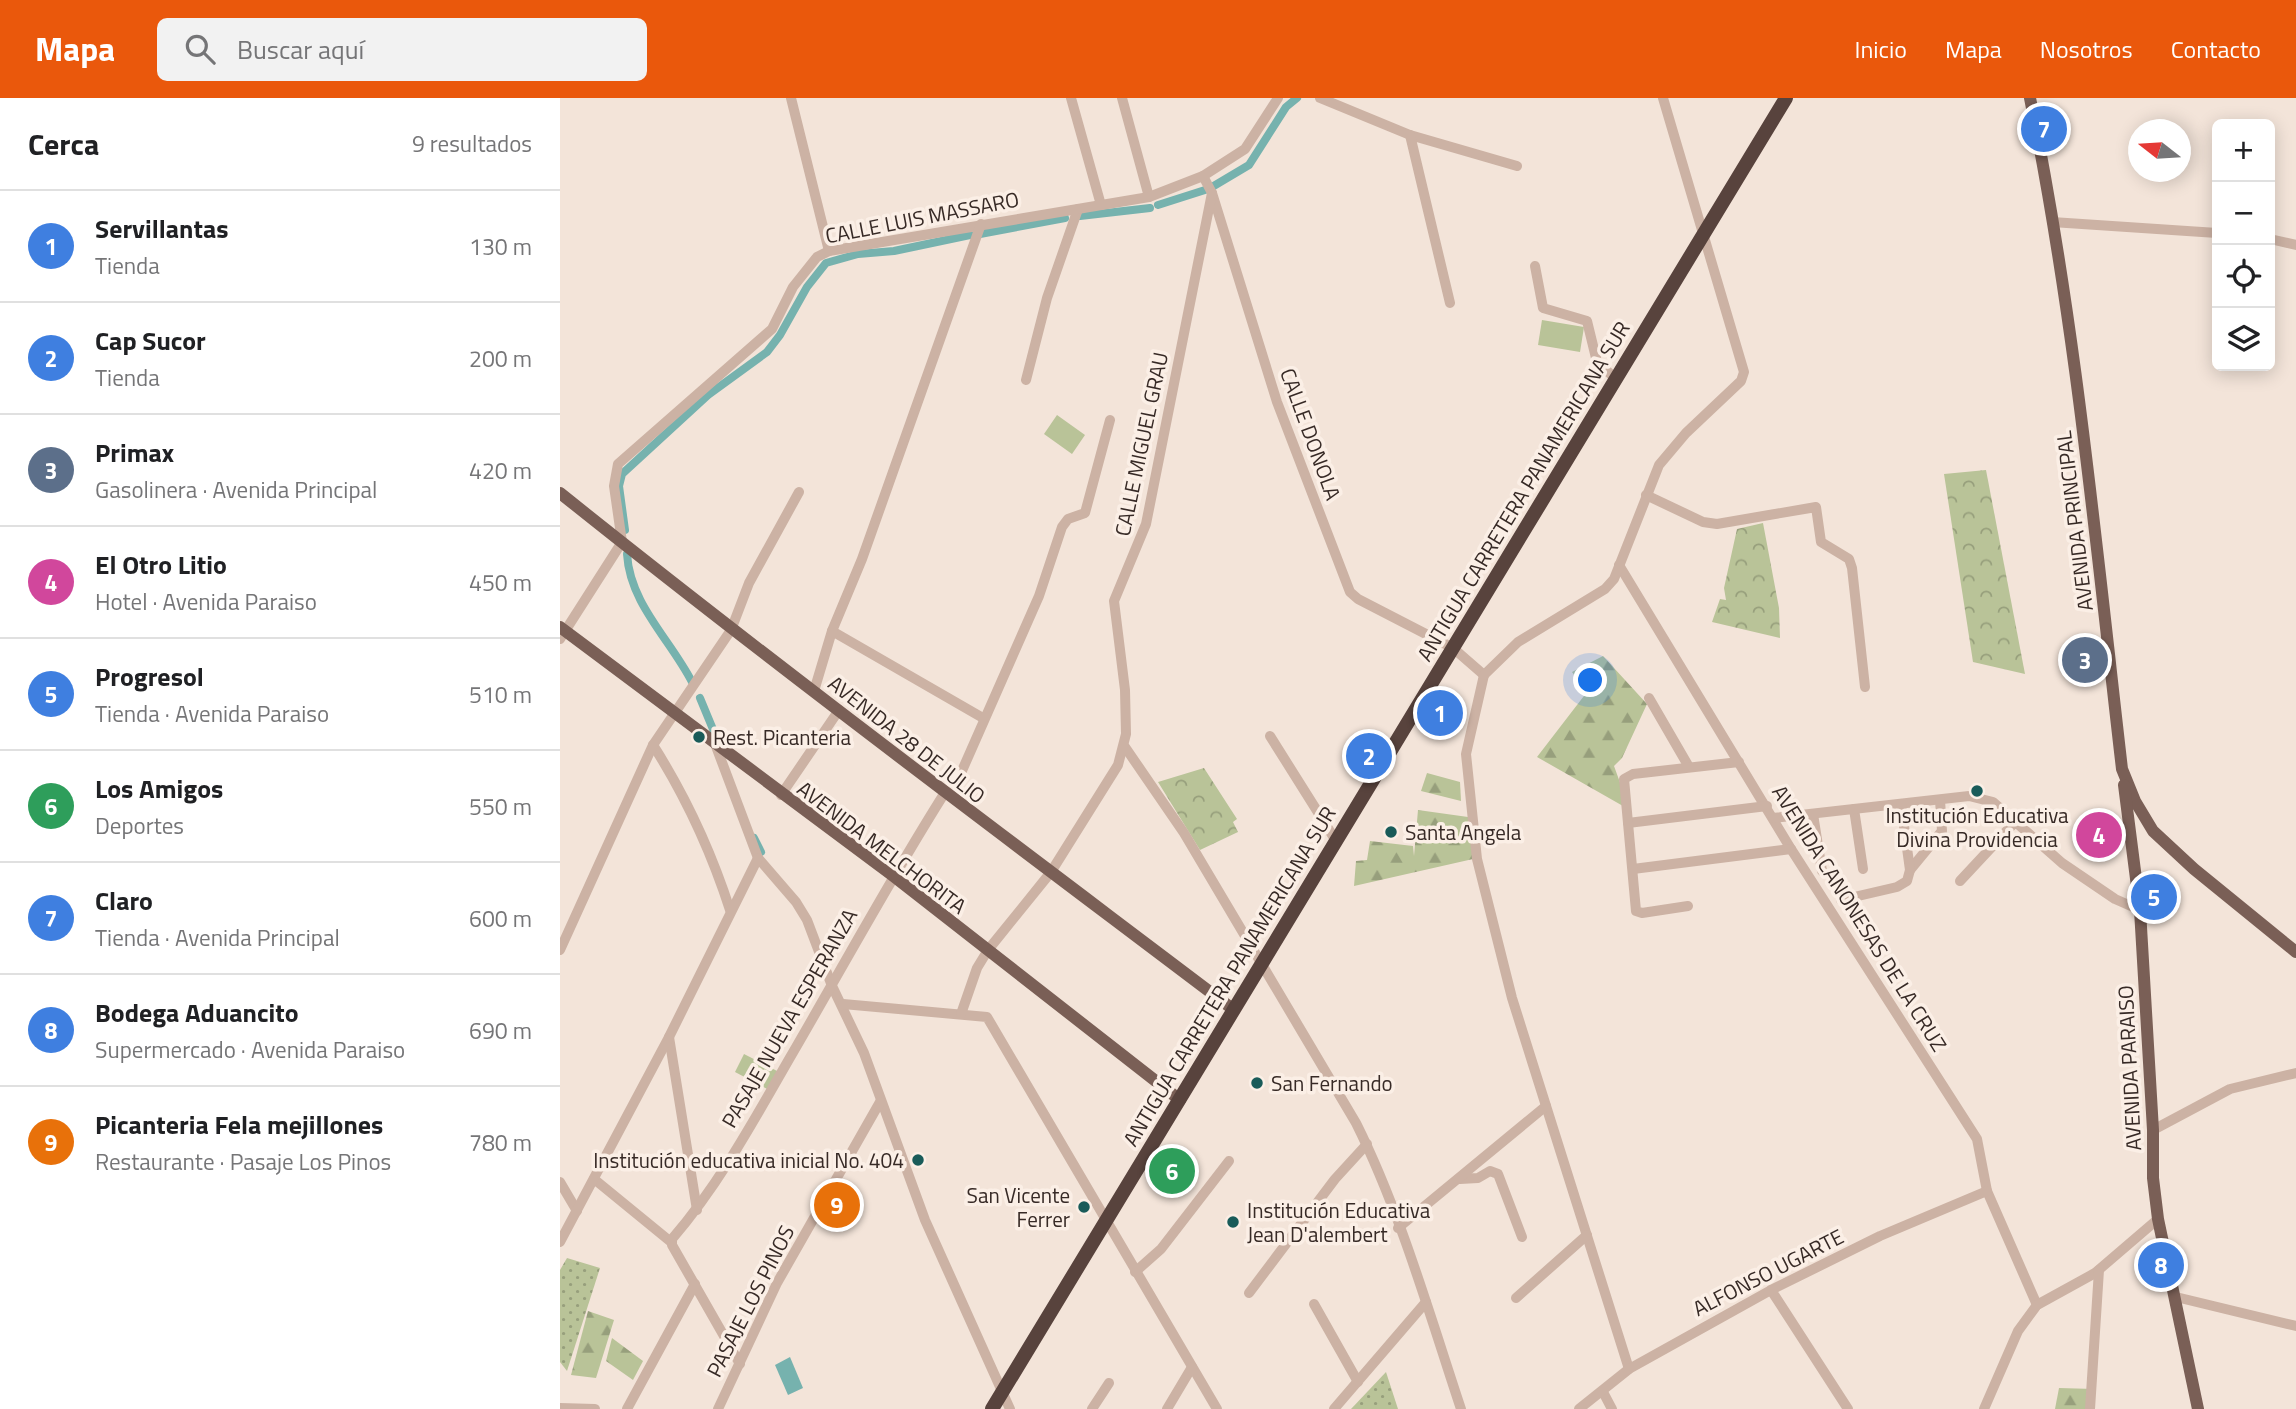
<!DOCTYPE html>
<html lang="es">
<head>
<meta charset="utf-8">
<style>
  body { margin:0; font-family:"Titillium Web",sans-serif; background:#f2f2f2; color:#202124 }
  .controls { position:absolute; right:21px; top:21px; display:grid; overflow:hidden; border-radius:10px; box-shadow:0 4px 18px #0003 }
  .controls button { width:63px; height:63px; display:grid; place-items:center; padding:0; border:0; border-bottom:2px solid #e0e0e0; background:#fff; color:#202124; font:35px sans-serif }
  .compass { position:absolute; left:1568px; top:21px; width:63px; height:63px; border-radius:50%; background:#fff; box-shadow:0 4px 18px #0003; rotate:287deg }
  .you { position:absolute; left:1031px; top:583px; width:24px; height:24px; margin:-18px; border:5px solid #fff; border-radius:50%; background:#1a73e8; box-shadow:0 0 0 10px #1a73e833 }
  .badge { display:grid; place-items:center; width:46px; height:46px; border-radius:50%; background:#ea580c; color:#fff; font-size:23px; font-weight:700 }
  .pin { position:absolute; translate:-50% -50%; border:4px solid #fff; box-shadow:0 2px 7px #0006 }
  .list { margin:0; padding:0; list-style:none }
  h2 { display:flex; justify-content:space-between; align-items:center; height:91px; margin:0; padding:0 28px; font-size:30px }
  h2 small { font-size:23px; font-weight:400; color:#757577 }
  .list li { display:grid; grid-template-columns:46px 1fr auto; gap:21px; align-items:center; box-sizing:border-box; height:112px; padding:0 28px; border-top:2px solid #e0e0e0 }
  .list b { display:block; font-size:26px; white-space:nowrap }
  .list p { margin:0; font-size:23px; white-space:nowrap; color:#757577 }
  .list em { font-size:23px; font-style:normal; color:#757577 }
  .icon { flex:none; width:38px; height:38px; fill:none; stroke:currentColor; stroke-width:2; stroke-linecap:round; stroke-linejoin:round }
  .map { position:relative; flex:none; width:1736px; height:1311px; overflow:hidden }
  header { display:flex; align-items:center; gap:42px; box-sizing:border-box; height:98px; padding:0 35px; background:#ea580c; color:#fff }
  header strong { font-size:33px }
  nav { display:flex; gap:38px; margin-inline-start:auto; font-size:24px }
  .search { width:490px; height:63px; background:#f2f2f2; display:flex; align-items:center; gap:18px; box-sizing:border-box; padding:0 24px; border-radius:10px; color:#757577; font-size:26px }
  main { display:flex }
  aside { flex:1; background:#fff }
  .map>svg:first-child { display:block }
  .grass { fill:url(#grass-dots) }
  .forest { fill:url(#forest-firs) }
  .park { fill:url(#park-crowns) }
  .garden { fill:#b9c398 }
  .water { fill:#76b2ae }
  .lines { fill:none; stroke-linecap:round; stroke-linejoin:round }
  .canal { stroke:#76b2ae; stroke-width:8 }
  .minor { stroke:#ccb2a4; stroke-width:10 }
  .major { stroke:#7a5f56; stroke-width:12 }
  .highway { stroke:#58433d; stroke-width:14 }
  .poi-dot { fill:#195b59; stroke:#fbefe6; stroke-width:2.5 }
  .labels { text-anchor:middle; dominant-baseline:central; stroke-width:7; stroke-linejoin:round; paint-order:stroke }
  .street-label { font-size:21px; fill:#372a26; stroke:#fbefe6 }
  .poi-label { font-size:21px; fill:#372a26; stroke:#fbefe6; text-anchor:start }
</style>
</head>
<body>
<header>
<strong>Mapa</strong>
<div class="search"><svg class="icon" aria-label="search" viewBox="0 0 24 24"><circle cx="10" cy="10" r="6"/><path d="M15 15l6 6"/></svg>Buscar aquí</div>
<nav><a>Inicio</a><a>Mapa</a><a>Nosotros</a><a>Contacto</a></nav>
</header>
<main>
<aside>
<h2>Cerca<small>9 resultados</small></h2>
<ul class="list">
<li><span class="badge" style="background:#3f7fe0">1</span><div><b>Servillantas</b><p>Tienda</p></div><em>130 m</em></li>
<li><span class="badge" style="background:#3f7fe0">2</span><div><b>Cap Sucor</b><p>Tienda</p></div><em>200 m</em></li>
<li><span class="badge" style="background:#5c6f8a">3</span><div><b>Primax</b><p>Gasolinera · Avenida Principal</p></div><em>420 m</em></li>
<li><span class="badge" style="background:#d1479c">4</span><div><b>El Otro Litio</b><p>Hotel · Avenida Paraiso</p></div><em>450 m</em></li>
<li><span class="badge" style="background:#3f7fe0">5</span><div><b>Progresol</b><p>Tienda · Avenida Paraiso</p></div><em>510 m</em></li>
<li><span class="badge" style="background:#2e9e5b">6</span><div><b>Los Amigos</b><p>Deportes</p></div><em>550 m</em></li>
<li><span class="badge" style="background:#3f7fe0">7</span><div><b>Claro</b><p>Tienda · Avenida Principal</p></div><em>600 m</em></li>
<li><span class="badge" style="background:#3f7fe0">8</span><div><b>Bodega Aduancito</b><p>Supermercado · Avenida Paraiso</p></div><em>690 m</em></li>
<li><span class="badge" style="background:#e8710a">9</span><div><b>Picanteria Fela mejillones</b><p>Restaurante · Pasaje Los Pinos</p></div><em>780 m</em></li>
</ul>
</aside>
<div class="map">
<svg width="1736" height="1311" viewBox="0 0 1736 1311">
  <defs>
    <pattern id="grass-dots" width="8" height="8" patternUnits="userSpaceOnUse" patternTransform="scale(1.75)"><rect width="8" height="8" fill="#b9c398"/><path d="M2 2h.1M6 6h.1" fill="none" stroke="#979f7c" stroke-width="1.8" stroke-linecap="round"/></pattern>
    <pattern id="forest-firs" width="22" height="20" patternUnits="userSpaceOnUse" patternTransform="scale(1.75)"><rect width="22" height="20" fill="#b9c398"/><path d="M5 1l3.5 6h-7zM16 11l3.5 6h-7z" fill="#979f7c"/></pattern>
    <pattern id="park-crowns" width="20" height="18" patternUnits="userSpaceOnUse" patternTransform="scale(1.75)"><rect width="20" height="18" fill="#b9c398"/><path d="M2 6a3 3 0 1 1 6 0M12 15a3 3 0 1 1 6 0" fill="none" stroke="#979f7c"/></pattern>
  </defs>
  <rect width="100%" height="100%" fill="#f3e4d9"/>
  <!-- grass -->
  <g class="grass">
    <polygon points="7,1160 40,1170 7,1273 0,1264 0,1172"/>
    <polygon points="826,1274 838,1311 791,1311"/>
  </g>
  <!-- forest -->
  <g class="forest">
    <polygon points="1043,558 1087,606 1062,660 1054,668 1070,712 977,659 1027,594 1012,574"/>
    <polygon points="867,675 900,684 901,703 861,693"/>
    <polygon points="858,712 908,719 913,761 794,788 796,763 807,762 810,743 853,748 854,758"/>
    <polygon points="28,1213 54,1222 36,1280 11,1277"/>
    <polygon points="52,1240 83,1263 73,1282 46,1263"/>
    <polygon points="1499,1290 1534,1291 1532,1311 1495,1311"/>
  </g>
  <!-- park -->
  <g class="park">
    <polygon points="1426,372 1465,576 1413,564 1384,376"/>
    <polygon points="1203,425 1219,510 1220,540 1152,524 1160,501 1166,502 1164,490 1177,431"/>
    <polygon points="644,670 677,721 673,724 678,734 640,752 598,684"/>
  </g>
  <!-- garden -->
  <g class="garden">
    <polygon points="982,222 1024,229 1020,254 978,247"/>
    <polygon points="497,317 525,337 512,356 484,336"/>
    <polygon points="184,956 221,975 211,993 175,974"/>
  </g>
  <!-- water -->
  <polygon class="water" points="230,1259 243,1290 228,1297 215,1267"/>
  <g class="lines">
    <!-- canal -->
    <g class="canal">
      <polyline points="652,89 689,67 726,9 737,0"/>
      <polyline points="598,107 645,92"/>
      <polyline points="520,118 590,110"/>
      <polyline points="420,136 505,120"/>
      <polyline points="65,432 59,388 62,376 148,297 207,254 220,237 247,189 266,165 298,156 334,153 410,137"/>
      <path d="M67,456C70,506 110,541 132,584"/>
      <polyline points="140,600 157,641"/>
      <polyline points="194,740 201,754"/>
    </g>
    <!-- minor -->
    <g class="minor">
      <polyline points="231,0 269,153"/>
      <polyline points="511,0 541,107"/>
      <polyline points="562,0 589,99"/>
      <polyline points="760,0 850,37 957,68"/>
      <polyline points="850,37 890,205"/>
      <polyline points="643,78 652,95 717,304 790,494 798,501 893,550 924,577"/>
      <polyline points="1492,124 1657,135"/>
      <polyline points="1710,141 1736,147"/>
      <polyline points="975,168 983,210 1027,223 1037,264 1056,281"/>
      <polyline points="466,282 487,200 518,111"/>
      <polyline points="1086,397 1143,424 1157,426 1256,409 1261,444 1289,461 1292,470 1305,589"/>
      <polyline points="1059,467 1231,751 1417,1041 1427,1093 1477,1207"/>
      <polyline points="272,533 423,620"/>
      <polyline points="0,541 62,444 54,388 58,366 212,231 233,189 257,159 269,153 589,99 643,78 685,51 718,0"/>
      <polyline points="924,577 906,656 917,761 952,900 1069,1271"/>
      <polyline points="924,577 958,544 1045,491 1054,481 1099,367 1126,335 1181,283 1184,274 1103,0"/>
      <polyline points="254,593 272,533 302,461 421,126"/>
      <polyline points="1089,600 1129,669"/>
      <polyline points="710,638 776,743"/>
      <polyline points="154,643 198,760 236,804 247,822 272,888 304,955 365,1122 450,1311"/>
      <path d="M93,647C126,699 151,753 170,812"/>
      <path d="M565,649L624,735L796,1025C840,1113 870,1218 901,1311"/>
      <polyline points="401,675 479,498 502,429 508,421 525,415 550,322"/>
      <polyline points="221,697 279,612"/>
      <polyline points="1294,711 1303,771"/>
      <polyline points="1253,716 1262,773"/>
      <polyline points="1213,720 1409,698 1433,704 1502,765 1555,801 1580,812"/>
      <polyline points="1068,725 1207,708"/>
      <polyline points="1073,771 1231,751"/>
      <polyline points="1350,772 1382,733 1380,702"/>
      <polyline points="1400,783 1455,724"/>
      <polyline points="1281,802 1337,789 1347,783 1350,772 1341,706"/>
      <polyline points="1128,808 1082,815 1076,813 1064,681 1073,676 1179,664"/>
      <polyline points="0,852 93,647 171,532 189,485 239,394"/>
      <polyline points="283,906 427,919 657,1311"/>
      <polyline points="401,916 417,870 428,852 491,774 558,667 566,636 565,592 554,503 586,426 652,95"/>
      <polyline points="109,939 137,1112"/>
      <polyline points="1593,1032 1670,991 1736,975"/>
      <polyline points="34,1081 111,1144"/>
      <polyline points="900,1081 918,1080 930,1073 938,1076 962,1139"/>
      <polyline points="0,1084 17,1113"/>
      <polyline points="838,1130 986,1008"/>
      <polyline points="0,1144 109,939 198,760"/>
      <polyline points="575,1174 601,1151 669,1063"/>
      <polyline points="1211,1192 1288,1311"/>
      <polyline points="689,1195 775,1081 807,1046"/>
      <polyline points="1616,1199 1736,1228"/>
      <polyline points="956,1200 1027,1137"/>
      <polyline points="754,1206 798,1284"/>
      <path d="M180,1266L112,1147V1141C158,1088 193,1024 228,963C280,874 329,783 384,696"/>
      <polyline points="1043,1294 1052,1311"/>
      <polyline points="0,1310 35,1311"/>
      <polyline points="67,1311 135,1186"/>
      <polyline points="158,1311 217,1185 320,1004"/>
      <polyline points="532,1311 549,1285"/>
      <polyline points="607,1311 632,1269"/>
      <polyline points="774,1311 866,1204"/>
      <polyline points="1019,1311 1069,1271 1211,1192 1320,1138 1427,1093"/>
      <polyline points="1424,1311 1458,1233 1477,1207 1535,1175 1598,1121"/>
      <polyline points="1530,1311 1539,1172"/>
    </g>
    <!-- major -->
    <g class="major">
      <path d="M1470,0C1515,221 1536,447 1562,671L1575,703L1593,733L1634,771L1736,854"/>
      <path d="M0,395C221,572 448,741 674,912"/>
      <polyline points="0,529 332,777 620,1002"/>
      <polyline points="1564,687 1580,812 1593,1032 1593,1080 1598,1121 1638,1311"/>
    </g>
    <!-- highway -->
    <polyline class="highway" points="432,1311 1226,0"/>
  </g>
  <!-- markers -->
  <g class="poi-dot">
    <circle cx="139" cy="639" r="7"/>
    <circle cx="1417" cy="693" r="7"/>
    <circle cx="831" cy="734" r="7"/>
    <circle cx="697" cy="985" r="7"/>
    <circle cx="358" cy="1062" r="7"/>
    <circle cx="524" cy="1109" r="7"/>
    <circle cx="673" cy="1124" r="7"/>
  </g>
  <g class="labels">
    <!-- street labels -->
    <g class="street-label">
      <text transform="translate(362 119) rotate(-11)">CALLE LUIS MASSARO</text>
      <text transform="translate(751 336) rotate(70)">CALLE DONOLA</text>
      <text transform="translate(581 346) rotate(-78)">CALLE MIGUEL GRAU</text>
      <text transform="translate(963 393) rotate(-59)">ANTIGUA CARRETERA PANAMERICANA SUR</text>
      <text transform="translate(1514 423) rotate(-97)">AVENIDA PRINCIPAL</text>
      <text transform="translate(347 641) rotate(38)">AVENIDA 28 DE JULIO</text>
      <text transform="translate(322 749) rotate(37)">AVENIDA MELCHORITA</text>
      <text transform="translate(1300 820) rotate(58)">AVENIDA CANONESAS DE LA CRUZ</text>
      <text transform="translate(669 878) rotate(-59)">ANTIGUA CARRETERA PANAMERICANA SUR</text>
      <text transform="translate(229 920) rotate(-60)">PASAJE NUEVA ESPERANZA</text>
      <text transform="translate(1569 970) rotate(-93)">AVENIDA PARAISO</text>
      <text transform="translate(1208 1174) rotate(-27)">ALFONSO UGARTE</text>
      <text transform="translate(190 1203) rotate(-63)">PASAJE LOS PINOS</text>
    </g>
    <!-- poi labels -->
    <g class="poi-label">
      <text x="153" y="639">Rest. Picanteria</text>
      <text x="1417" y="717" text-anchor="middle">Institución Educativa<tspan x="1417" dy="24">Divina Providencia</tspan></text>
      <text x="845" y="734">Santa Angela</text>
      <text x="711" y="985">San Fernando</text>
      <text x="344" y="1062" text-anchor="end">Institución educativa inicial No. 404</text>
      <text x="510" y="1097" text-anchor="end">San Vicente<tspan x="510" dy="24">Ferrer</tspan></text>
      <text x="687" y="1112">Institución Educativa<tspan x="687" dy="24">Jean D'alembert</tspan></text>
    </g>
  </g>
</svg>
<div class="controls">
<button>+</button>
<button>−</button>
<button><svg class="icon" aria-label="locate" viewBox="0 0 24 24"><circle cx="12" cy="12" r="6"/><path d="M12 2v4M12 18v4M2 12h4M18 12h4"/></svg></button>
<button><svg class="icon" aria-label="layers" viewBox="0 0 24 24"><path d="M12 4l9 5-9 5-9-5zM3 14l9 5 9-5"/></svg></button>
</div>
<svg class="compass" viewBox="-18 -18 36 36"><path d="M0-13l5 13h-10z" fill="#e53935"/><path d="M0 13l5-13h-10z" fill="#757577"/></svg>
<div class="you"></div>
<div class="pin badge" style="left:880px;top:615px;background:#3f7fe0">1</div>
<div class="pin badge" style="left:809px;top:658px;background:#3f7fe0">2</div>
<div class="pin badge" style="left:1525px;top:562px;background:#5c6f8a">3</div>
<div class="pin badge" style="left:1539px;top:737px;background:#d1479c">4</div>
<div class="pin badge" style="left:1594px;top:799px;background:#3f7fe0">5</div>
<div class="pin badge" style="left:612px;top:1073px;background:#2e9e5b">6</div>
<div class="pin badge" style="left:1484px;top:31px;background:#3f7fe0">7</div>
<div class="pin badge" style="left:1601px;top:1167px;background:#3f7fe0">8</div>
<div class="pin badge" style="left:277px;top:1107px;background:#e8710a">9</div>
</div>
</main>
</body>
</html>
